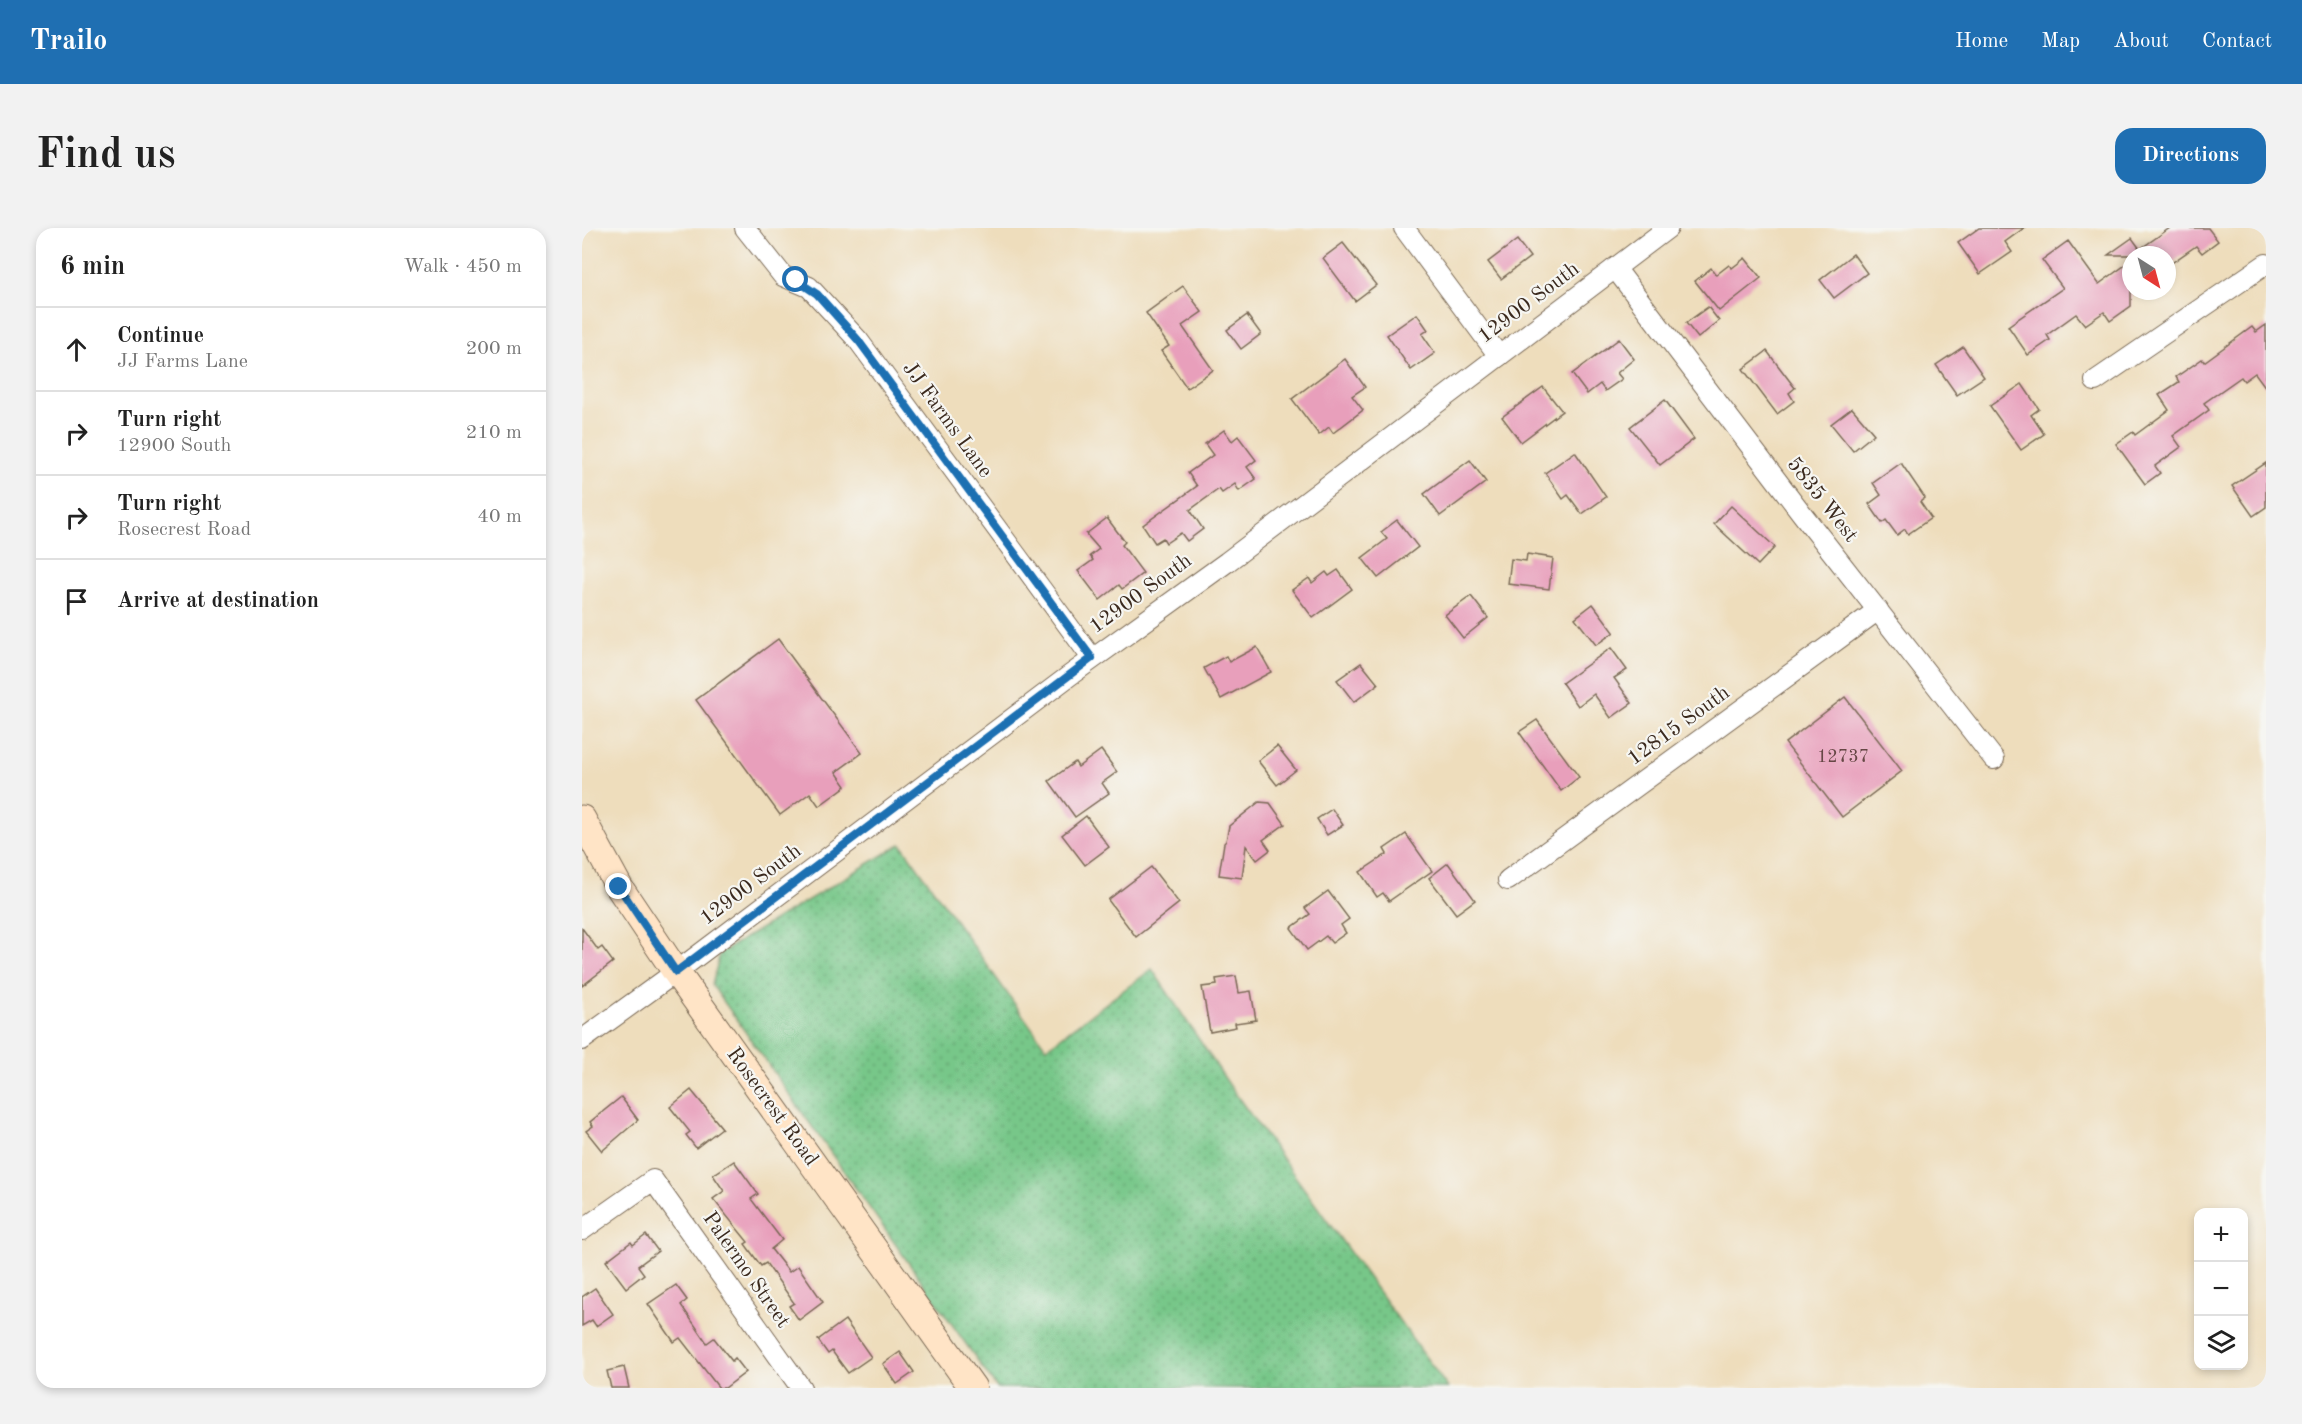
<!DOCTYPE html>
<html lang="en">
<head>
<meta charset="utf-8">
<style>
  body { margin:0; font-family:"Old Standard TT",serif; background:#f2f2f2; color:#222 }
  .controls { position:absolute; right:18px; bottom:18px; display:grid; overflow:hidden; border-radius:12px; box-shadow:0 3px 9px #0003 }
  .controls button { width:54px; height:54px; display:grid; place-items:center; padding:0; border:0; border-bottom:2px solid #e0e0e0; background:#fff; color:#222; font:30px sans-serif }
  .compass { position:absolute; left:1540px; top:18px; width:54px; height:54px; border-radius:50%; background:#fff; box-shadow:0 3px 9px #0003; rotate:144deg }
  .stop { position:absolute; width:18px; height:18px; margin:-14px; border:4px solid #1f6fb2; border-radius:50%; background:#fff }
  .stop.end { background:#1f6fb2; border-color:#fff; box-shadow:0 2px 6px #0008 }
  .list { margin:0; padding:0; list-style:none }
  h2 { display:flex; justify-content:space-between; align-items:center; height:78px; margin:0; padding:0 24px; font-size:26px }
  h2 small { font-size:20px; font-weight:400; color:#767676 }
  .list li { display:grid; grid-template-columns:39px 1fr auto; gap:18px; align-items:center; box-sizing:border-box; height:84px; padding:0 24px; border-top:2px solid #e0e0e0 }
  .list b { display:block; font-size:22px; white-space:nowrap }
  .list p { margin:0; font-size:20px; white-space:nowrap; color:#767676 }
  .list em { font-size:20px; font-style:normal; color:#767676 }
  .icon { flex:none; width:33px; height:33px; fill:none; stroke:currentColor; stroke-width:2; stroke-linecap:round; stroke-linejoin:round }
  .map { position:relative; flex:none; width:1684px; height:1160px; overflow:hidden; border-radius:18px }
  header { display:flex; align-items:center; gap:36px; box-sizing:border-box; height:84px; padding:0 30px; background:#1f6fb2; color:#fff }
  header strong { font-size:28px }
  nav { display:flex; gap:33px; margin-inline-start:auto; font-size:21px }
  .intro { display:flex; align-items:center; justify-content:space-between; box-sizing:border-box; height:144px; padding:0 36px }
  h1 { margin:0; font-size:42px }
  .button { padding:15px 27px; border-radius:18px; background:#1f6fb2; color:#fff; font-size:21px; font-weight:700 }
  main { display:flex; gap:36px; padding:0 36px }
  aside { flex:1; background:#fff; border-radius:18px; box-shadow:0 3px 9px #0003 }
  .map>svg:first-child { display:block }
  .grass { fill:url(#grass-dots); stroke:#597854; stroke-width:1.5 }
  .building { fill:#e89fbb }
  .lines { fill:none; stroke-linecap:round; stroke-linejoin:round }
  .minor-casing { stroke:#7a6955; stroke-width:22 }
  .secondary-casing { stroke:#7a6955; stroke-width:29 }
  .minor { stroke:#fff; stroke-width:20 }
  .secondary { stroke:#ffe4c6; stroke-width:27 }
  .route { stroke:#1f6fb2; stroke-width:8 }
  .labels { text-anchor:middle; dominant-baseline:central; stroke-width:4.5; stroke-linejoin:round; paint-order:stroke }
  .number-label { font-size:18px; fill:#664745 }
  .street-label { font-size:21px; fill:#3b2a1e; stroke:#f6f6f2 }
</style>
</head>
<body>
<header>
<strong>Trailo</strong>
<nav><a>Home</a><a>Map</a><a>About</a><a>Contact</a></nav>
</header>
<div class="intro"><h1>Find us</h1><a class="button">Directions</a></div>
<main>
<aside>
<h2>6 min<small>Walk · 450 m</small></h2>
<ul class="list">
<li><svg class="icon" aria-label="ahead" viewBox="0 0 24 24"><path d="M12 20V5M6 11l6-6 6 6"/></svg><div><b>Continue</b><p>JJ Farms Lane</p></div><em>200 m</em></li>
<li><svg class="icon" aria-label="right" viewBox="0 0 24 24"><path d="M7 20v-9h11M14 6l5 5-5 5"/></svg><div><b>Turn right</b><p>12900 South</p></div><em>210 m</em></li>
<li><svg class="icon" aria-label="right" viewBox="0 0 24 24"><path d="M7 20v-9h11M14 6l5 5-5 5"/></svg><div><b>Turn right</b><p>Rosecrest Road</p></div><em>40 m</em></li>
<li><svg class="icon" aria-label="arrive" viewBox="0 0 24 24"><path d="M6 21V4h12l-3 4 3 4H6"/></svg><div><b>Arrive at destination</b></div></li>
</ul>
</aside>
<div class="map">
<svg width="1684" height="1160" viewBox="0 0 1684 1160">
  <defs>
    <pattern id="grass-dots" width="8" height="8" patternUnits="userSpaceOnUse" patternTransform="scale(1.5)"><rect width="8" height="8" fill="#77c789"/><path d="M2 2h.1M6 6h.1" fill="none" stroke="#63a26f" stroke-width="1.8" stroke-linecap="round"/></pattern>
  </defs>
  <rect width="100%" height="100%" fill="#f6f6f2"/>
  <filter id="ink" filterUnits="userSpaceOnUse"><feTurbulence type="fractalNoise" baseFrequency=".0167" numOctaves="2"/><feDisplacementMap in="SourceGraphic" scale="12" xChannelSelector="R" yChannelSelector="G"/><feConvolveMatrix kernelMatrix="1 2 1 2 8 2 1 2 1" color-interpolation-filters="sRGB"/></filter>
  <filter id="wash" filterUnits="userSpaceOnUse"><feTurbulence type="fractalNoise" baseFrequency=".008" numOctaves="4" result="noise"/><feDisplacementMap in="SourceGraphic" scale="24" xChannelSelector="R" yChannelSelector="G"/><feGaussianBlur stdDeviation="1.35" result="paint"/><feColorMatrix in="noise" values="0 0 0 0 0 0 0 0 0 0 0 0 0 0 0 0 0 1.4 0 .05"/><feComposite in="paint" operator="in"/></filter>
  <g filter="url(#wash)">
    <rect width="100%" height="100%" fill="#eeddbc"/>
    <!-- grass -->
    <polygon class="grass" points="319,616 464,820 570,741 650,861 866,1160 415,1160 130,757 138,725"/>
    <g id="blocks">
      <!-- building -->
      <g class="building">
        <polygon points="1397,0 1442,0 1423,14 1430,24 1398,46 1376,15"/>
        <polygon points="1588,0 1626,0 1636,13 1620,25 1614,18 1585,38 1585,27 1526,27 1550,10 1558,21"/>
        <polygon points="935,12 948,29 919,51 906,34"/>
        <polygon points="1486,13 1517,56 1549,33 1549,78 1528,93 1522,84 1503,97 1494,86 1465,107 1468,112 1446,127 1426,98 1481,60 1460,32"/>
        <polygon points="761,15 794,57 773,73 741,30"/>
        <polygon points="1271,26 1285,45 1252,70 1238,52"/>
        <polygon points="1163,30 1179,50 1137,83 1113,53 1129,40 1134,47 1147,37 1150,40"/>
        <polygon points="601,58 620,84 600,98 631,142 605,160 579,123 587,118 564,85"/>
        <polygon points="1126,79 1137,93 1116,110 1104,95"/>
        <polygon points="835,86 846,102 840,106 853,125 829,142 805,107"/>
        <polygon points="665,87 679,106 659,121 645,102"/>
        <polygon points="1684,97 1684,160 1673,145 1662,153 1659,149 1622,175 1627,182 1591,208 1599,219 1573,238 1578,245 1563,256 1534,216 1551,204 1553,207 1587,182 1577,167 1597,154 1594,149 1620,131 1622,134 1670,99 1674,104"/>
        <polygon points="1037,111 1052,131 1035,145 1040,151 1023,163 1018,156 1005,166 990,146"/>
        <polygon points="1381,119 1402,149 1375,167 1354,137"/>
        <polygon points="1185,123 1213,160 1207,165 1212,173 1195,186 1161,141"/>
        <polygon points="763,131 783,159 770,168 781,182 751,205 747,199 737,207 710,171"/>
        <polygon points="1440,156 1457,181 1449,187 1462,206 1439,222 1408,178"/>
        <polygon points="961,159 980,183 939,214 920,189"/>
        <polygon points="1083,172 1112,211 1078,237 1048,199"/>
        <polygon points="1270,180 1292,206 1271,223 1249,196"/>
        <polygon points="642,202 650,213 656,208 674,232 665,239 674,251 657,263 653,256 640,265 637,261 608,282 621,301 605,313 599,305 584,315 581,310 573,315 561,297 615,258 606,245 631,227 623,216"/>
        <polygon points="993,224 1024,269 1000,286 986,267 981,271 963,245"/>
        <polygon points="888,232 904,254 858,288 842,266"/>
        <polygon points="1319,235 1343,270 1338,274 1349,290 1326,306 1323,301 1315,307 1304,292 1300,295 1287,276 1299,267 1291,255"/>
        <polygon points="1684,235 1684,279 1671,288 1650,258"/>
        <polygon points="1149,278 1193,319 1176,337 1132,296"/>
        <polygon points="525,290 543,314 540,317 561,345 540,361 537,357 518,372 496,343 511,332 508,328 517,321 504,306"/>
        <polygon points="815,292 836,319 796,350 780,330 805,311 799,304"/>
        <polygon points="945,326 971,330 967,361 926,356 929,331 944,333"/>
        <polygon points="756,342 770,361 731,390 710,362 727,350 730,355 744,344 747,348"/>
        <polygon points="889,368 906,390 881,410 863,387"/>
        <polygon points="1011,376 1032,404 1014,417 993,390"/>
        <polygon points="196,411 280,525 254,544 264,558 237,578 228,565 198,587 114,472"/>
        <polygon points="675,419 689,444 639,471 622,440 644,428 647,434"/>
        <polygon points="1029,420 1045,442 1032,450 1050,475 1029,490 1012,466 996,478 980,455"/>
        <polygon points="779,435 796,456 772,474 755,452"/>
        <polygon points="1263,469 1320,543 1260,589 1203,515"/>
        <polygon points="955,492 997,549 979,563 937,504"/>
        <polygon points="695,518 714,542 695,557 676,533"/>
        <polygon points="519,522 535,544 520,555 527,565 493,589 467,553 493,534 496,539"/>
        <polygon points="677,574 688,575 703,596 681,612 688,622 675,632 664,618 660,650 637,647 642,615 644,613 647,598"/>
        <polygon points="750,581 761,597 745,607 735,591"/>
        <polygon points="504,588 527,619 503,637 480,607"/>
        <polygon points="824,606 850,643 807,673 801,665 795,669 778,644 805,626 802,621"/>
        <polygon points="866,635 893,672 874,686 847,650"/>
        <polygon points="569,639 597,675 554,709 526,672"/>
        <polygon points="746,663 767,691 759,697 764,705 750,715 744,708 725,722 709,700 728,686 723,680"/>
        <polygon points="0,700 16,722 20,719 31,734 0,758"/>
        <polygon points="654,748 657,765 669,763 674,792 653,795 654,799 628,804 620,759 635,757 634,751"/>
        <polygon points="109,862 140,900 114,920 104,907 108,904 88,879"/>
        <polygon points="39,869 56,892 20,923 4,903 11,898 8,894"/>
        <polygon points="152,933 176,966 169,971 200,1012 189,1021 207,1044 216,1038 241,1074 217,1092 207,1078 212,1075 184,1035 179,1038 163,1016 166,1014 131,971 142,963 131,947"/>
        <polygon points="64,1007 76,1023 56,1038 62,1046 44,1060 24,1033 49,1014 51,1017"/>
        <polygon points="94,1057 105,1072 99,1077 125,1115 132,1110 150,1133 153,1130 164,1144 143,1160 137,1160 98,1110 92,1114 66,1076"/>
        <polygon points="13,1060 31,1086 14,1098 10,1092 0,1098 0,1069"/>
        <polygon points="263,1092 289,1129 266,1145 250,1123 246,1126 236,1112"/>
        <polygon points="318,1124 332,1144 315,1156 301,1136"/>
        <polygon points="42,1139 47,1160 29,1160 25,1143"/>
      </g>
    </g>
  </g>
  <g filter="url(#ink)">
    <use href="#blocks" fill-opacity="0" stroke="#7a6955" stroke-width="1.5"/>
    <g class="lines">
      <defs>
        <g id="minor">
          <polyline points="163,0 201,48 227,59 276,112 510,430"/>
          <polyline points="822,0 917,128"/>
          <polyline points="1033,40 1221,287 1412,531"/>
          <polyline points="1513,153 1684,36"/>
          <polyline points="926,652 1296,382"/>
          <polyline points="0,812 94,744 487,448 645,334 1086,0"/>
          <polyline points="0,1002 71,952 219,1160"/>
        </g>
        <polyline id="secondary" points="0,591 37,659 94,744 391,1160"/>
      </defs>
      <!-- minor casing -->
      <use href="#minor" class="minor-casing"/>
      <!-- secondary casing -->
      <use href="#secondary" class="secondary-casing"/>
      <!-- minor -->
      <use href="#minor" class="minor"/>
      <!-- secondary -->
      <use href="#secondary" class="secondary"/>
    </g>
  </g>
  <g class="lines" filter="url(#ink)">
    <!-- route -->
    <polyline class="route" points="37,659 94,744 510,430 276,112 235,66 214,52"/>
  </g>
  <g class="labels">
    <!-- number labels -->
    <g class="number-label">
      <text x="1261" y="529">12737</text>
    </g>
    <!-- street labels -->
    <g class="street-label">
      <text transform="translate(947 75) rotate(-37)">12900 South</text>
      <text transform="translate(365 192) rotate(54)">JJ Farms Lane</text>
      <text transform="translate(1240 272) rotate(52)">5835 West</text>
      <text transform="translate(559 366) rotate(-36)">12900 South</text>
      <text transform="translate(1097 498) rotate(-36)">12815 South</text>
      <text transform="translate(169 657) rotate(-37)">12900 South</text>
      <text transform="translate(190 879) rotate(54)">Rosecrest Road</text>
      <text transform="translate(164 1042) rotate(55)">Palermo Street</text>
    </g>
  </g>
</svg>
<div class="controls">
<button>+</button>
<button>−</button>
<button><svg class="icon" aria-label="layers" viewBox="0 0 24 24"><path d="M12 4l9 5-9 5-9-5zM3 14l9 5 9-5"/></svg></button>
</div>
<svg class="compass" viewBox="-18 -18 36 36"><path d="M0-13l5 13h-10z" fill="#e53935"/><path d="M0 13l5-13h-10z" fill="#767676"/></svg>
<div class="stop" style="left:214px;top:52px"></div>
<div class="stop end" style="left:37px;top:659px"></div>
</div>
</main>
</body>
</html>
